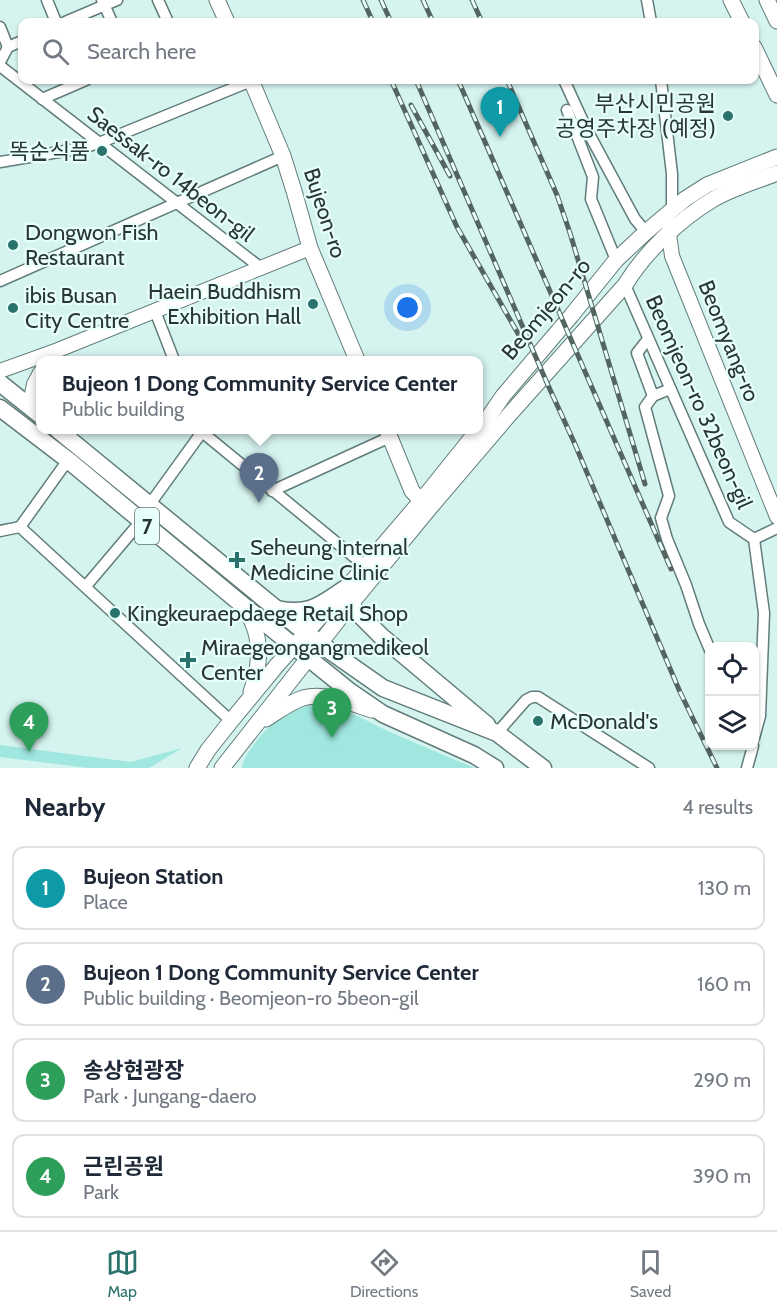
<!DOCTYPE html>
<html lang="en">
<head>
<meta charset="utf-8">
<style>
  body { margin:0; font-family:Cabin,"Noto Sans KR",sans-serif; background:#f2f2f3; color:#1f2937 }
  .controls { position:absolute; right:18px; bottom:18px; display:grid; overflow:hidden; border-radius:12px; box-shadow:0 2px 4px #0004 }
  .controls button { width:54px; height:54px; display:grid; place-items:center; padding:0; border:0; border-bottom:2px solid #e0e1e3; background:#fff; color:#1f2937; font:30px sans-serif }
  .you { position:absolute; left:408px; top:308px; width:21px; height:21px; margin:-15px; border:4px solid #fff; border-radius:50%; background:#1a73e8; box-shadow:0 0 0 9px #1a73e833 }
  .badge { display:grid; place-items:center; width:39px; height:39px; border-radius:50%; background:#2a736d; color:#fff; font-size:20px; font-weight:700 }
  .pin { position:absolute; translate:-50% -50px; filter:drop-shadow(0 2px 3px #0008) }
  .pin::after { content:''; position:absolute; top:32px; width:21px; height:18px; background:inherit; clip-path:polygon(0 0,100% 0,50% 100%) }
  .popup { position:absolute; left:36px; top:356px; width:447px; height:78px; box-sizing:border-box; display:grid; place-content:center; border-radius:12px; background:#fff; filter:drop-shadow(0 2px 4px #0005); font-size:20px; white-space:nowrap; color:#747a83 }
  .popup b { font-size:22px; color:#1f2937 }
  .popup::after { content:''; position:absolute; left:50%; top:100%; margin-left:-12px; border:12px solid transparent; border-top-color:#fff }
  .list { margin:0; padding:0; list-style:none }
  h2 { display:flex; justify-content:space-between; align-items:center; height:78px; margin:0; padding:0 24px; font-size:26px }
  h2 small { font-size:20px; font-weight:400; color:#747a83 }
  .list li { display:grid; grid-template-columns:39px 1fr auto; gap:18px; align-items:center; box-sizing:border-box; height:84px; margin:0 12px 12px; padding:0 12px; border:2px solid #e0e1e3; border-radius:12px }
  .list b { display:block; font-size:22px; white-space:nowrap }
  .list p { margin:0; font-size:20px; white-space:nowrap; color:#747a83 }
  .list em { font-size:20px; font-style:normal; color:#747a83 }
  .icon { flex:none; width:33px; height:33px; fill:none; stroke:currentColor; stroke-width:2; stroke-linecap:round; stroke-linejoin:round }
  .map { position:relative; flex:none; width:777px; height:768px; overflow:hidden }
  .search { position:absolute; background:#fff; box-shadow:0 2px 4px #0004; left:18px; right:18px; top:18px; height:66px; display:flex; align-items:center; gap:15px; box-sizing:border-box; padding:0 21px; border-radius:12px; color:#747a83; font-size:22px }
  .sheet { height:462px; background:#fff }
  nav { display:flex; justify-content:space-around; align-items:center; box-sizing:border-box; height:84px; border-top:2px solid #e0e1e3; background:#fff; font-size:16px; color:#747a83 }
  nav a { display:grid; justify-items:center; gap:3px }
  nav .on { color:#2a736d }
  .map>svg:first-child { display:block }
  .green { fill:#9fe7df }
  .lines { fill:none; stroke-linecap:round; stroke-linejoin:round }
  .minor-casing { stroke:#617c79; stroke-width:13 }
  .tertiary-casing { stroke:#617c79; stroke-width:16 }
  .secondary-casing { stroke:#617c79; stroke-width:17 }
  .primary-casing { stroke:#617c79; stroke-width:19 }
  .minor { stroke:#fff; stroke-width:10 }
  .tertiary { stroke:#fff; stroke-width:14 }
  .secondary { stroke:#fff; stroke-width:15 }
  .primary { stroke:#fff; stroke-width:16 }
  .rail-casing { stroke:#536461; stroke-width:5 }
  .rail { stroke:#e7fffb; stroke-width:3; stroke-dasharray:9; stroke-linecap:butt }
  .poi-dot { fill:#2a736d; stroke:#e7fffb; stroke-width:2 }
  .labels { text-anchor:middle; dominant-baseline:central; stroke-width:4.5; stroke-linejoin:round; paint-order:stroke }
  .shield { fill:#e7fffb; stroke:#637270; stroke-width:1.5 }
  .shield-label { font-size:21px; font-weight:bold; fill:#2a3634 }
  .poi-label { font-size:22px; fill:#2a3634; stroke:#e7fffb; text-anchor:start }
  .street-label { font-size:22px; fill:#2a3634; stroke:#e7fffb }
</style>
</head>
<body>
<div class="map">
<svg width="777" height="768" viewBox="0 0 777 768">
  <rect width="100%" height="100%" fill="#d5f3ef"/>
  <!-- green -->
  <g class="green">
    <path d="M314,705C345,706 361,719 388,731C417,744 446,756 475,768H242C244,756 251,749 258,739C274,720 289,709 314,705Z"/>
    <polygon points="0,745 131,762 182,748 149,768 89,768 0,757"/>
  </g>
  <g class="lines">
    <defs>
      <g id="minor">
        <polyline points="47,0 56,22"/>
        <polyline points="102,0 112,22"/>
        <polyline points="158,0 168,22"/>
        <polyline points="647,0 651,22"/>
        <polyline points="65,22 117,0"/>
        <polyline points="0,27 8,47"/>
        <polyline points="0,62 8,47 22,41"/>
        <polyline points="0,66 261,268"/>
        <polyline points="564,80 587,130 635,219 646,232"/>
        <polyline points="661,80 672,174 672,211"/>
        <polyline points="42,99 86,80"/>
        <polyline points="567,110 593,177 591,199 616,260"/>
        <polyline points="0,162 82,148 99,143 251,81"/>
        <polyline points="0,281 283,156"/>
        <polyline points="625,285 729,522 754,539 764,613 760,716 754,738"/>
        <polyline points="155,311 174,360"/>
        <polyline points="648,339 637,353 653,396 670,389"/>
        <polyline points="653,396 645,407 669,496 661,518 667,539 686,585 699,624 710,650"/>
        <polyline points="201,430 202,432 365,566"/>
        <polyline points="272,491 390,437"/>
        <polyline points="150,504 202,432"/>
        <polyline points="20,527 68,460"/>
        <polyline points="0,531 20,527 231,721"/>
        <polyline points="754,539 777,528"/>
        <polyline points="86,586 141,521"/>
        <polyline points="497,733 526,700 532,697 538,697 649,768"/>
        <polyline points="747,768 753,746"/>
      </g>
      <g id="tertiary">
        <polyline points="670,225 669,234 672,256 777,517"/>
        <polyline points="0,371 58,350 310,248"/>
        <polyline points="40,373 34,384 32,394 40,407"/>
      </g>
      <g id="secondary">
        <polyline points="217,0 227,22"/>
        <polyline points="731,0 742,22"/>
        <polyline points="767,0 777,21"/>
        <polyline points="754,47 777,95"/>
        <polyline points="251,80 283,156 294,191 310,248 357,360"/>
        <polyline points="387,430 412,491 426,506"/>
        <path d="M242,607C246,612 251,618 253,624C262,645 259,671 251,692"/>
        <path d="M266,719C277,712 290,702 303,698C326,692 350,703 372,710"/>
        <polyline points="197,768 208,750 231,721 278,664 355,578 421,501 490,415 503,396 571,316 616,260 646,232 685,199 707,185 777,157"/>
        <path d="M222,768L350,605L428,510L509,415L625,285C645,252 679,220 712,200C730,189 757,181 777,173"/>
      </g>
      <g id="primary">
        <polyline points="0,383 40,415"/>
        <polyline points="0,408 68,460 239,602 348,690 383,714 474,755 495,768"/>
        <polyline points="58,430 296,625 333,653 383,688 497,733 543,768"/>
        <polyline points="350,605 381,636 487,725"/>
        <path d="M277,609C310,616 320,605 346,588"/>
      </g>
    </defs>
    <!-- minor casing -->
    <use href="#minor" class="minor-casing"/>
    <!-- tertiary casing -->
    <use href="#tertiary" class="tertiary-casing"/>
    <!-- secondary casing -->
    <use href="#secondary" class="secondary-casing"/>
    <!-- primary casing -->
    <use href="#primary" class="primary-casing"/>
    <!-- minor -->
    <use href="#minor" class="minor"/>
    <!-- tertiary -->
    <use href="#tertiary" class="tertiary"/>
    <!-- secondary -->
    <use href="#secondary" class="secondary"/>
    <!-- primary -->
    <use href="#primary" class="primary"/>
    <defs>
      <g id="rail">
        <polyline points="363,0 373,22"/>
        <polyline points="381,0 391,22"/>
        <polyline points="423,0 433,22"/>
        <polyline points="472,0 482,22"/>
        <polyline points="391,80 457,227 524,344"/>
        <polyline points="416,80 547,383 574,442 680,692 717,768"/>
        <polyline points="458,80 671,569"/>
        <polyline points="507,80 557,195 570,233 645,484"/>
        <polyline points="411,105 450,176"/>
      </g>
    </defs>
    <!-- rail casing -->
    <use href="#rail" class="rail-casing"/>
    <!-- rail -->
    <use href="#rail" class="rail"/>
  </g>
  <!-- markers -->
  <g class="poi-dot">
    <circle cx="728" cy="116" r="6"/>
    <circle cx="102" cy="151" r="6"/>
    <circle cx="13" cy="245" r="6"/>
    <circle cx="313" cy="304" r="6"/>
    <circle cx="13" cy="308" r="6"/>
    <path d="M234 551h6v6h6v6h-6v6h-6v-6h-6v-6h6z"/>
    <circle cx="115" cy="613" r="6"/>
    <path d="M185 651h6v6h6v6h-6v6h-6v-6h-6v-6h6z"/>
    <circle cx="538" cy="721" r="6"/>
  </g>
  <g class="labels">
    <!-- shield labels -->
    <rect class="shield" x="135" y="508" width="24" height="36" rx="4.5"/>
    <g class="shield-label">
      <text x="147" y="526">7</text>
    </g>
    <!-- poi labels -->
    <g class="poi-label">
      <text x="716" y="103" text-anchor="end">부산시민공원<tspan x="716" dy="25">공영주차장 (예정)</tspan></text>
      <text x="90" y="151" text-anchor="end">똑순식품</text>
      <text x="25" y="232">Dongwon Fish<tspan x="25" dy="25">Restaurant</tspan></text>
      <text x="301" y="291" text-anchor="end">Haein Buddhism<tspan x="301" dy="25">Exhibition Hall</tspan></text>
      <text x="25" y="295">ibis Busan<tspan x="25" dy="25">City Centre</tspan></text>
      <text x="250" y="547">Seheung Internal<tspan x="250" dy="25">Medicine Clinic</tspan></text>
      <text x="127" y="613">Kingkeuraepdaege Retail Shop</text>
      <text x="201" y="647">Miraegeongangmedikeol<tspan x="201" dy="25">Center</tspan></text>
      <text x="550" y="721">McDonald's</text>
    </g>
    <!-- street labels -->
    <g class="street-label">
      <text transform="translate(171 174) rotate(38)">Saessak-ro 14beon-gil</text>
      <text transform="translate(325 213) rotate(72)">Bujeon-ro</text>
      <text transform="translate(546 309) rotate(-50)">Beomjeon-ro</text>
      <text transform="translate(729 341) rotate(68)">Beomyang-ro</text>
      <text transform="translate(699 402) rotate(66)">Beomjeon-ro 32beon-gil</text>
    </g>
  </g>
</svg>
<div class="controls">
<button><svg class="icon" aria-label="locate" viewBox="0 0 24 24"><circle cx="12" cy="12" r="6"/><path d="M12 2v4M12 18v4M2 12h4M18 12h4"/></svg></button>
<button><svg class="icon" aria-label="layers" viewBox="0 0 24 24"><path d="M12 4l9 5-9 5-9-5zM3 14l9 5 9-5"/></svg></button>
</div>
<div class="you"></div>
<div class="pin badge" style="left:500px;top:137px;background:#0f9aa8">1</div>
<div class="pin badge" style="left:259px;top:503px;background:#5c6f8a">2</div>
<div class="popup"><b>Bujeon 1 Dong Community Service Center</b>Public building</div>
<div class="pin badge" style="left:332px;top:738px;background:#2e9e5b">3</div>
<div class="pin badge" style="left:29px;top:752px;background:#2e9e5b">4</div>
<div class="search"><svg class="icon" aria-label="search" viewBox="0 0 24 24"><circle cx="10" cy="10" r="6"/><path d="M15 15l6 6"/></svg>Search here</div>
</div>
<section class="sheet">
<h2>Nearby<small>4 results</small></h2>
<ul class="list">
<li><span class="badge" style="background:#0f9aa8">1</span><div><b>Bujeon Station</b><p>Place</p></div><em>130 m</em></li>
<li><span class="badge" style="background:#5c6f8a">2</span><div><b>Bujeon 1 Dong Community Service Center</b><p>Public building · Beomjeon-ro 5beon-gil</p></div><em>160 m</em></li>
<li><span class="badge" style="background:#2e9e5b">3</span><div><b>송상현광장</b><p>Park · Jungang-daero</p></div><em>290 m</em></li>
<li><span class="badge" style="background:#2e9e5b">4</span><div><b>근린공원</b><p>Park</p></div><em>390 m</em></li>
</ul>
</section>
<nav>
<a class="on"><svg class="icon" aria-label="map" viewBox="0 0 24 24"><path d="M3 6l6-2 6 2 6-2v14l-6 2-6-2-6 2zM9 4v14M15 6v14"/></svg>Map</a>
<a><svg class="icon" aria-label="directions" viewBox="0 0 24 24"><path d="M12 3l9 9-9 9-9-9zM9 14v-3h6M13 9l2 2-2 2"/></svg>Directions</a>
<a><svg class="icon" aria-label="saved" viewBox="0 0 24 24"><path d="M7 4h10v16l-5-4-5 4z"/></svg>Saved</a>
</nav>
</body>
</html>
